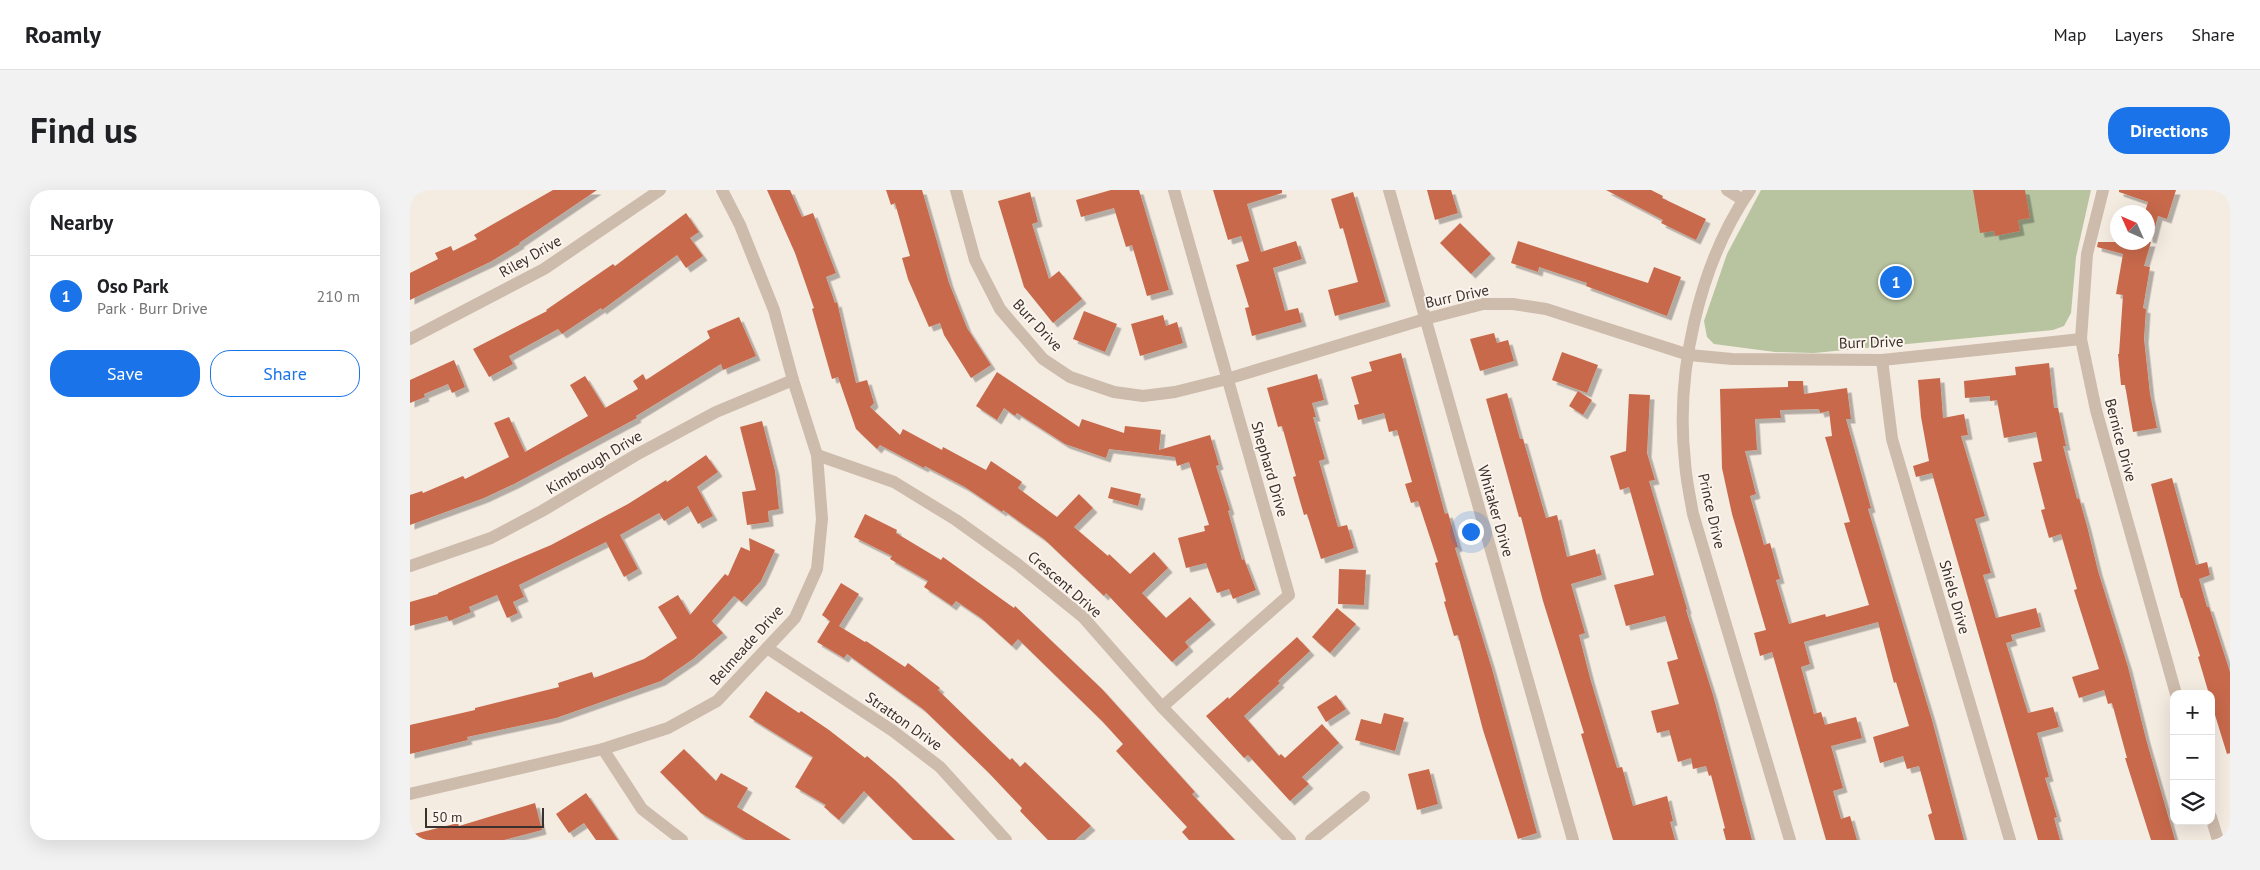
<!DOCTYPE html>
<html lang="en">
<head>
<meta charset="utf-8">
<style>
  body { margin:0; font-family:"PT Sans",sans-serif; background:#f2f2f2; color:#202124 }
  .controls { position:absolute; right:15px; bottom:15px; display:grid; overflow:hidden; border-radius:10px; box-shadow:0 5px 20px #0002 }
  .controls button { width:45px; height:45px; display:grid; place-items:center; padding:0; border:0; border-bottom:1px solid #e0e0e0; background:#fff; color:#202124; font:25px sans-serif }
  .compass { position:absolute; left:1700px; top:15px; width:45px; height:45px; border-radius:50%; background:#fff; box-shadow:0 5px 20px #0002; rotate:315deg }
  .scale { position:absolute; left:15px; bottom:12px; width:119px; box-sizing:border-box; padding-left:5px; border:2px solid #3b302b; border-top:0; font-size:14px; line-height:18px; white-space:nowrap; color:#3b302b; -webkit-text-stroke:4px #fbf5ee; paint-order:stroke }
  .you { position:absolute; left:1060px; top:341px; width:18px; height:18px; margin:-12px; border:4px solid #fff; border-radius:50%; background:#1a73e8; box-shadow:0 0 0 8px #1a73e833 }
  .badge { display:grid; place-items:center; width:32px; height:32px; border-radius:50%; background:#1a73e8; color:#fff; font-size:16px; font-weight:700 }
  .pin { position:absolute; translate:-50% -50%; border:2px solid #fff; box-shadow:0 1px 5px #0006 }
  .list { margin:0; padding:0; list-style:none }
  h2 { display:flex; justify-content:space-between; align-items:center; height:65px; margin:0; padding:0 20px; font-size:21px }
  h2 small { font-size:16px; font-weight:400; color:#757577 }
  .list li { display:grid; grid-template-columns:32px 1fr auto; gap:15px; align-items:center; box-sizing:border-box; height:80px; padding:0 20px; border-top:1px solid #e0e0e0 }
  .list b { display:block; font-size:19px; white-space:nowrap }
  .list p { margin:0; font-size:16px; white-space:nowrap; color:#757577 }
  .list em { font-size:16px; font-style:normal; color:#757577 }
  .actions { display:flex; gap:10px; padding:15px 20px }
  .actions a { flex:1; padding:11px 0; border:1px solid #1a73e8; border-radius:20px; text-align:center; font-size:18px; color:#1a73e8 }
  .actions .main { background:#1a73e8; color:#fff }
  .icon { flex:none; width:28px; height:28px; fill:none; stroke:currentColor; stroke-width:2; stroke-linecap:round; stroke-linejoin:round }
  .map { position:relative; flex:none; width:1820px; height:650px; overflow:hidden; border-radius:20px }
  header { display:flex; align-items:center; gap:30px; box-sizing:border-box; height:70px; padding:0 25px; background:#fff; border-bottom:1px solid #e0e0e0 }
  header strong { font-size:24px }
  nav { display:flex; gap:28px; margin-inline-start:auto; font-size:18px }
  .intro { display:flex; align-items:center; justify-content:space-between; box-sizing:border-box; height:120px; padding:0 30px }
  h1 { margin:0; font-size:35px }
  .button { padding:12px 22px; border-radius:20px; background:#1a73e8; color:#fff; font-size:18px; font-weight:700 }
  main { display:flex; gap:30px; padding:0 30px }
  aside { flex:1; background:#fff; border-radius:20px; box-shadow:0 5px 20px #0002 }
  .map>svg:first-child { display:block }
  .green { fill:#b8c4a0 }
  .building { fill:#c8694b; fill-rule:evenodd; filter:url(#shadow) }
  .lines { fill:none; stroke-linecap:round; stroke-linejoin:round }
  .minor { stroke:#cdbbac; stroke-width:12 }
  .labels { text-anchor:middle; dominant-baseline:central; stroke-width:4; stroke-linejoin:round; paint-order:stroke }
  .street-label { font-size:15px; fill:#3b302b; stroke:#fbf5ee }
</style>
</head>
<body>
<header>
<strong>Roamly</strong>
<nav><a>Map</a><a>Layers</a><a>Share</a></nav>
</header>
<div class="intro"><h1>Find us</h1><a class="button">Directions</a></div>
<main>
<aside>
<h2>Nearby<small></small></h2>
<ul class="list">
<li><span class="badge">1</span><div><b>Oso Park</b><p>Park · Burr Drive</p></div><em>210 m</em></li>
</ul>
<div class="actions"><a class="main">Save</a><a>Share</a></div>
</aside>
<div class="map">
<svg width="1820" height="650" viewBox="0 0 1820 650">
  <defs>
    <filter id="shadow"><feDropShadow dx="4.5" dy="4.5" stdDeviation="0" flood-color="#0004"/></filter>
  </defs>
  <rect width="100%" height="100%" fill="#f4ebe1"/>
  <!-- green -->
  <polygon class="green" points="1351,0 1681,0 1666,67 1661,123 1654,136 1643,140 1404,163 1365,162 1304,154 1297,147 1294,131 1317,64"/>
  <!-- building -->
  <g class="building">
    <polygon points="143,0 187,0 109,53 110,54 80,72 0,110 0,83 28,69 25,63 41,56 43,61 67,49 64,45"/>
    <polygon points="357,0 380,0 392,27 403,23 426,83 416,87 425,113 427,112 446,193 457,190 464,213 460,217 490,245 493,239 532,260 533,257 576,280 581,271 612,292 608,298 647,327 669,304 683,318 664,337 698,366 699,364 720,384 744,362 758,378 732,403 756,428 780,407 801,430 775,452 779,457 762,472 696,403 694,406 634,349 593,320 592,322 555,297 515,276 514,278 470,255 467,259 446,239 428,187 422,189 402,119 404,118 385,63"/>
    <polygon points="476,0 512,0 539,93 557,138 581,175 561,188 534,145 530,133 519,137 498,89 492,68 500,66 485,13 481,15"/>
    <polygon points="701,0 729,0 759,100 737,106 722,55 716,57 704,18 671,27 666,10"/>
    <polygon points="803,0 872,0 872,3 837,14 851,62 886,51 892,69 863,78 875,121 888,118 892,132 842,146 835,118 839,117 826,75 839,71 831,46 818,50"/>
    <polygon points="1017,0 1041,0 1048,23 1025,30"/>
    <polygon points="1196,0 1241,0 1253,6 1252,8 1296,29 1286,50 1251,33 1253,30"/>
    <polygon points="1563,0 1615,0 1620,28 1608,30 1610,41 1585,46 1584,41 1570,43"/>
    <polygon points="1709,0 1766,0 1757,29 1748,26 1742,49 1738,48 1738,22 1735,22 1738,12 1709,2"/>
    <polygon points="620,2 628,32 622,34 639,89 649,81 672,109 643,133 614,97 588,11"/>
    <polygon points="943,2 976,112 925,126 918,100 948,92 933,38 930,39 921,9"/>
    <polygon points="276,23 289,42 280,48 293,66 276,78 267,65 192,120 191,118 152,144 148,139 99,166 103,174 79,187 63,159 137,121 136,120 203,74 205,76"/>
    <polygon points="1050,33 1081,64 1061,84 1030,53"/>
    <polygon points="1108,51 1238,93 1244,77 1271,87 1257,126 1176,96 1177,93 1129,77 1128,82 1101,73"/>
    <polygon points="1688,52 1741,52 1734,76 1740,77 1733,118 1736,119 1734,149 1740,204 1747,238 1723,242 1715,195 1711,195 1708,164 1709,164 1713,105 1706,104 1713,64 1687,57"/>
    <polygon points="674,121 707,134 695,162 663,149"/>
    <polygon points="753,125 756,136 767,132 773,153 730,166 721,134"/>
    <polygon points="329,127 346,166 313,180 311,174 226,226 227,228 104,294 74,308 0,335 0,305 12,301 13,303 53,286 55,289 99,267 84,233 99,227 115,262 178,226 160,195 175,186 195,218 228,199 223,191 233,184 236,190 300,148 297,141"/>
    <polygon points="1084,143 1087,153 1098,150 1104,171 1070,181 1060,149"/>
    <polygon points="1152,162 1188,175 1177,203 1142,190"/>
    <polygon points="991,163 1035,324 1038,323 1048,357 1045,358 1082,479 1127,643 1108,649 1073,540 1048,445 1044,446 1034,412 1036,411 1025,373 1028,372 1008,311 1001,313 995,294 1002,292 987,240 979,242 974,223 948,230 944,215 949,214 941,187 962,181 959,172"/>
    <polygon points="44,170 55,197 42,203 38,194 14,204 15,207 0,213 0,190"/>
    <polygon points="1639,173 1644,218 1648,218 1656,256 1653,256 1667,309 1669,308 1677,336 1688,381 1718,477 1736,549 1765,650 1741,650 1715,568 1717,568 1702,513 1698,514 1694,500 1669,508 1662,487 1689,479 1664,400 1667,399 1651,344 1639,348 1631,320 1635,319 1623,273 1632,271 1626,242 1594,248 1587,210 1580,211 1580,206 1555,208 1554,191 1606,185 1605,177"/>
    <polygon points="587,182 669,237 672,229 714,243 715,236 751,240 749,260 800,245 809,275 806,276 820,320 818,321 832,370 834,369 846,400 823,409 819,399 807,403 796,373 776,378 768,348 795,341 794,336 799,335 779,272 767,276 765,267 699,259 696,268 655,254 607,223 605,226 594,218 587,230 566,216"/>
    <polygon points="907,184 914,210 902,213 906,227 903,227 915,269 909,271 928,337 937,335 944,358 911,369 897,324 894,325 883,287 886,286 872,236 868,237 857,198"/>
    <polygon points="1530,188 1533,228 1554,224 1558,245 1551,246 1575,326 1565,329 1581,383 1573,385 1586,428 1626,418 1631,437 1601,445 1603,451 1596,453 1618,523 1643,517 1649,537 1627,543 1639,587 1635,588 1647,627 1644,628 1650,650 1628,650 1522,283 1506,287 1503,276 1519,271 1511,227 1508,190"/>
    <path d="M1378,191H1393L1394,204L1437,198L1441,229H1436L1461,318L1458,319L1522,530L1554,650H1525L1518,625L1522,623L1509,576L1497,579L1493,566L1470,573L1463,547L1499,536L1486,492L1484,493L1468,432L1394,452L1400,474L1391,477L1404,524L1411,522L1415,535L1446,527L1452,548L1421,556L1433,598L1423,601L1431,629L1440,626L1447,650H1416L1362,462L1350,466L1344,443L1356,440L1322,324L1312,278L1310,199L1378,197ZM1409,219L1410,223L1419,221L1422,246L1415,247L1440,332L1434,333L1459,415L1416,427L1415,424L1379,434L1366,390L1370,389L1360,353L1354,355L1340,306L1346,304L1335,261L1347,260L1345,229L1371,228L1370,220Z"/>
    <polygon points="1168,201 1182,210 1173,225 1159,216"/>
    <polygon points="1097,203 1110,249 1113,249 1136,328 1147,325 1157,367 1185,359 1192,385 1161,394 1175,443 1169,445 1180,488 1207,578 1212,577 1223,616 1257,606 1263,631 1260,632 1265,650 1203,650 1171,544 1174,543 1133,411 1111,327 1109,327 1076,209"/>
    <polygon points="1219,204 1240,205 1237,263 1245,290 1239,291 1277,419 1276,420 1303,505 1342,650 1316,650 1313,639 1315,638 1301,585 1299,586 1296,576 1283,579 1281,568 1268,572 1259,540 1247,543 1241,521 1269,514 1257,472 1268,469 1255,426 1216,436 1204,395 1244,385 1219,297 1210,300 1200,266 1216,261"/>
    <polygon points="352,231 365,281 369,319 358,321 359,332 337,335 332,302 346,300 330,237"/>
    <polygon points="296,265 308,282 287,297 303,326 288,334 278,316 254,331 249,323 210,345 228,379 214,387 196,352 109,395 114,407 103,412 108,423 97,428 87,405 59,417 61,422 39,431 37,426 0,436 0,412 28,404 28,403 141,355 218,314 256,290 257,292"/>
    <polygon points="1762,288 1786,375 1797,372 1800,385 1789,389 1797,417 1799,417 1820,482 1820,563 1817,564 1801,512 1801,504 1799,504 1788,467 1790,466 1772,408 1771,408 1741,294"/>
    <polygon points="701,297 731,304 728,316 698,308"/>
    <polygon points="455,324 487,340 486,343 531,370 533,367 604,418 605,416 692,499 785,602 782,604 825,650 779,650 772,642 777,637 706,561 713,554 692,531 608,449 602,456 571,428 546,411 542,416 514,397 518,391 480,369 482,366 444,347"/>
    <polygon points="339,348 365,360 351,391 332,412 324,406 302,431 313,443 283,469 251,491 146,528 57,547 58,550 0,564 0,535 65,520 65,518 149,497 148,493 182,482 184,488 234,469 267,448 248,417 268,405 280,425 315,384 318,386 331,357 340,361"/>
    <polygon points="929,379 956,380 954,415 928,414"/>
    <polygon points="431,393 449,404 429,436 455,452 456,451 495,477 498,473 530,498 528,500 600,570 602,568 610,577 615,572 681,636 665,650 638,650 610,621 612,618 578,582 513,519 437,464 434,468 407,452 420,431 412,425"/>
    <polygon points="927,418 946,434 920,463 902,447"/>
    <polygon points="887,447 900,461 868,491 870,493 834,526 869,566 871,564 875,568 912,534 929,553 892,587 899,594 880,611 838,565 834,568 796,526 818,507 819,509"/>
    <polygon points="356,501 389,523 391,521 419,540 455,568 457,566 485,590 545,650 503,650 454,601 429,630 414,617 416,615 385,597 403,567 339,527"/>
    <polygon points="926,505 936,519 916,532 907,517"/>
    <polygon points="974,523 994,528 985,561 945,550 951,529 971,534"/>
    <polygon points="274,559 306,591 311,583 338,598 327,617 381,650 336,650 291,623 250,582"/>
    <polygon points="1019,579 1028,614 1007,620 998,584"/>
    <polygon points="176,603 208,650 186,650 174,633 159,643 146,624"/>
    <polygon points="125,613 132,640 94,650 0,650 0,645 48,633 49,636"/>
  </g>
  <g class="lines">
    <!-- minor -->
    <g class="minor">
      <polyline points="546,0 565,70 590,119 633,169 660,187 704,202 733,206 765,202 817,189 1015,129 1073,114 1103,114 1136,119 1279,165 1322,169 1472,170 1671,149"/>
      <polyline points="979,0 1163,650"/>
      <polyline points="1317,0 1333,10"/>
      <path d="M1340,0C1289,74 1265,183 1275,272C1276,289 1280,307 1283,324L1380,650"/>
      <polyline points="1693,0 1677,64 1671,149 1686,220 1766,504"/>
      <polyline points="0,149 134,79 250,0"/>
      <polyline points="1472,170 1482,249 1600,650"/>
      <polyline points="407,265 484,292 546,330 606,373 673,427 752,517 880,650"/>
      <polyline points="0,376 81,348 132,321 226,265 306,222 383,190"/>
      <polyline points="357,458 483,541 530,577 596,650"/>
      <polyline points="752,517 879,405 764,0"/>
      <polyline points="193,559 232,619 272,650"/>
      <polyline points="0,604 193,559 258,538 307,511 385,428 407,379 412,329 407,265 383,190 364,120 330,35 312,0"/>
      <polyline points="1801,627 1808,650"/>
      <polyline points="901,650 954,607"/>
    </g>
  </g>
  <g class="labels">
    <!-- street labels -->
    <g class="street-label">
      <text transform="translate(120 66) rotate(-30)">Riley Drive</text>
      <text transform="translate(1047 106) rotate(-12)">Burr Drive</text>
      <text transform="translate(628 135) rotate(47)">Burr Drive</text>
      <text transform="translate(1461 152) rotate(-2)">Burr Drive</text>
      <text transform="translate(1711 250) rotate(75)">Bernice Drive</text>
      <text transform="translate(184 272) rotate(-31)">Kimbrough Drive</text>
      <text transform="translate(860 279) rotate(74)">Shephard Drive</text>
      <text transform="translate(1086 321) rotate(74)">Whitaker Drive</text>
      <text transform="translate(1302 321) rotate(77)">Prince Drive</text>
      <text transform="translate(655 394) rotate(41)">Crescent Drive</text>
      <text transform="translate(1545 407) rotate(74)">Shiels Drive</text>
      <text transform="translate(336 455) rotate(-48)">Belmeade Drive</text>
      <text transform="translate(494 531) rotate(35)">Stratton Drive</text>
    </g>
  </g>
</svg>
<div class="controls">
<button>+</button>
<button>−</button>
<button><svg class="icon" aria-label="layers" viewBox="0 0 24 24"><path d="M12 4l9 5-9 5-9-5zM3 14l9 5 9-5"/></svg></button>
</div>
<svg class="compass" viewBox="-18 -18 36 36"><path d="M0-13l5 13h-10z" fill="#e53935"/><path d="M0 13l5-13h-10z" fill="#757577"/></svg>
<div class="scale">50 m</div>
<div class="you"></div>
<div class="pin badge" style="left:1486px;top:92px">1</div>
</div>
</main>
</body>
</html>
